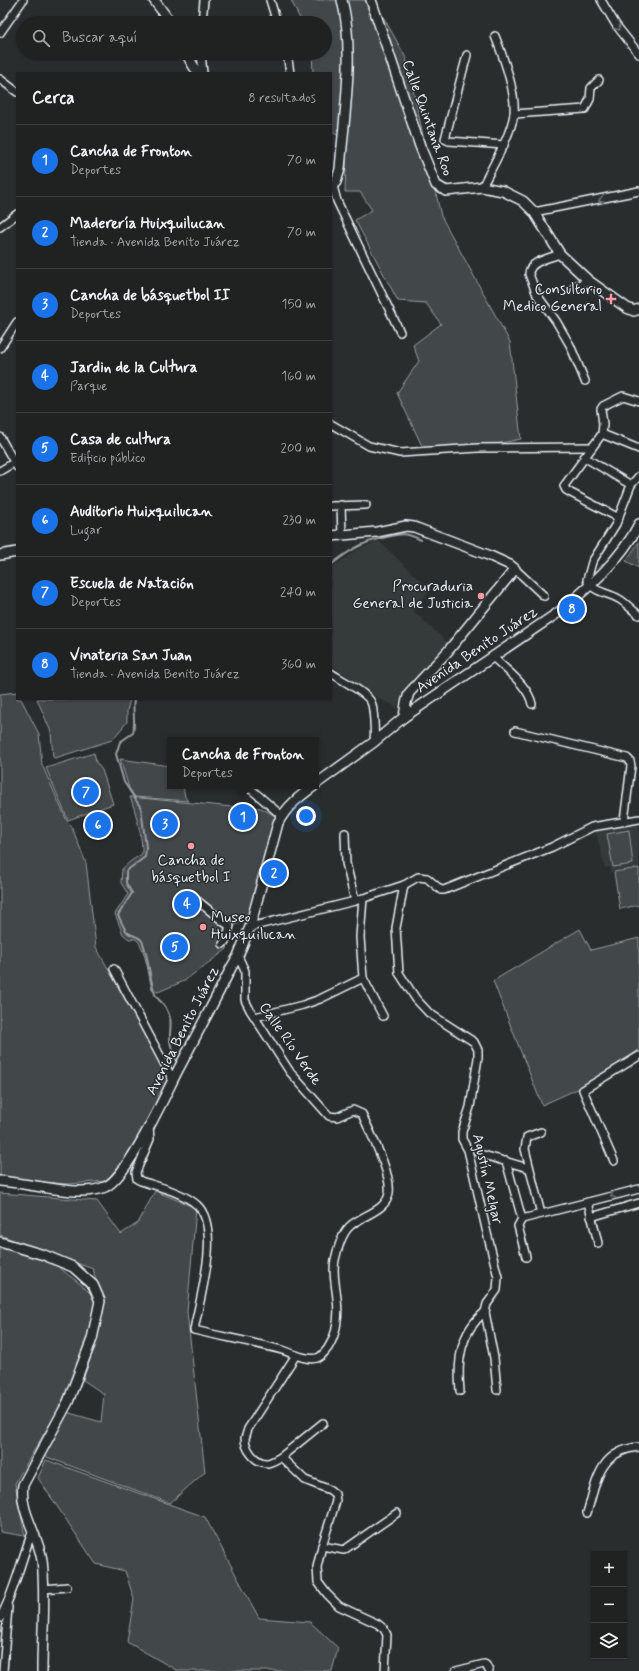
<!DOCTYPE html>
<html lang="es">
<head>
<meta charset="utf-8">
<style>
  body { margin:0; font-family:Mynerve,sans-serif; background:#2d2f2f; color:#f1f3f6 }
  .controls { position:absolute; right:12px; bottom:12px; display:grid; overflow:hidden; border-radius:0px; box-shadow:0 1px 3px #0004 }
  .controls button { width:36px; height:36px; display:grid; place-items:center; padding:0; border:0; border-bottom:1px solid #3d3f40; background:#202222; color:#f1f3f6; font:20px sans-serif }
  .you { position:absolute; left:306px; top:816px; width:14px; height:14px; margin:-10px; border:3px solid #fff; border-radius:50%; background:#1a73e8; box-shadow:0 0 0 6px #1a73e833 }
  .badge { display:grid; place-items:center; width:26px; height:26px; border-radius:50%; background:#1a73e8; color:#fff; font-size:13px; font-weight:700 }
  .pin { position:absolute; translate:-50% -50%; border:2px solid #fff; box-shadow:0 1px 4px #0006 }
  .popup { position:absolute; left:167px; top:737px; width:152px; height:52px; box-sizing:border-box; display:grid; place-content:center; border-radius:0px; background:#202222; filter:drop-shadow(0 1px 3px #0005); font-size:13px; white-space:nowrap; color:#a2a4a5 }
  .popup b { font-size:15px; color:#f1f3f6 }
  .popup::after { content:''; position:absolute; left:50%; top:100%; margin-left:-8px; border:8px solid transparent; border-top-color:#202222 }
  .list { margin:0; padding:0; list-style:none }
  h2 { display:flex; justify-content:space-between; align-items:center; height:52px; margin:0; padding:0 16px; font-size:17px }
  h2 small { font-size:13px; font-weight:400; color:#a2a4a5 }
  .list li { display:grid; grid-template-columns:26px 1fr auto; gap:12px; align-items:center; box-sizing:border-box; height:72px; padding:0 16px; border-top:1px solid #3d3f40 }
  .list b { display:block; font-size:15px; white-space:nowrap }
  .list p { margin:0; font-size:13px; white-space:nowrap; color:#a2a4a5 }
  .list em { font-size:13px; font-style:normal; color:#a2a4a5 }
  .icon { flex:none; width:22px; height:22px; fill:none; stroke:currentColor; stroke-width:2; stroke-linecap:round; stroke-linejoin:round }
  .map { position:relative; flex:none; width:639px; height:1671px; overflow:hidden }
  .search { position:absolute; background:#202222; box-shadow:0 1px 3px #0004; left:16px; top:16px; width:316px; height:44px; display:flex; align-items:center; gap:10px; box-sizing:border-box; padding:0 14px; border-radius:22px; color:#a2a4a5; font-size:15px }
  .panel { position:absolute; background:#202222; box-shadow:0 1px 3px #0004; left:16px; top:72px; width:316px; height:628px; border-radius:0px }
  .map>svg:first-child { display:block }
  .built { fill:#363a3b }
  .green { fill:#424648; stroke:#959ca0 }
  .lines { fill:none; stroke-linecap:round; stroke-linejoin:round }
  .stream { stroke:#989fa3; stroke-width:2 }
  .minor-casing { stroke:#e8f1f8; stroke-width:10 }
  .secondary-casing { stroke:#e8f1f8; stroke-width:12 }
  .minor { stroke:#2a2d2e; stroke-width:7 }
  .secondary { stroke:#2a2d2e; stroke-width:9 }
  .oneway { stroke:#6c7275 }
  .poi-dot { fill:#ff9aa2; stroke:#2a2d2e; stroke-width:1.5 }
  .labels { text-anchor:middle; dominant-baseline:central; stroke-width:3; stroke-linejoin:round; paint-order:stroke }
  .street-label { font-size:15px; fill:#e8f1f8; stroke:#2a2d2e }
  .poi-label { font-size:15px; fill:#e8f1f8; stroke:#2a2d2e; text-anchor:end }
</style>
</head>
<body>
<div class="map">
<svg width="639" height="1671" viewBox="0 0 639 1671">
  <rect width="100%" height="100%" fill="#2a2d2e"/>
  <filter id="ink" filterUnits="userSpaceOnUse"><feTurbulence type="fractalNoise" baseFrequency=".025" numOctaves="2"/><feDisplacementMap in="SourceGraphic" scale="8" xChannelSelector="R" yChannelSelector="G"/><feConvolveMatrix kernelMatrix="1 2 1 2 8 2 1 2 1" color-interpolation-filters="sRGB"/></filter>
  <g filter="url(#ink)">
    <!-- built -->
    <g class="built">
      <polygon points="378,540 430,590 413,611 447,642 403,694 396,709 393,705 381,700 331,665 331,568 356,551"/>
      <polygon points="639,821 639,868 611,872 611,866 605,868 595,829"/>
    </g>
    <!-- green -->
    <g class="green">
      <polygon points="291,0 374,0 406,58 441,216 510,342 521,439 491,445 423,448 397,393 419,361 413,345 441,324 426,303 398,301 355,220 372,210 360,192 345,192 347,142 331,131 331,73 313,73 312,53 325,53 325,23 302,23"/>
      <polygon points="639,542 639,568 626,561"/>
      <polygon points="17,692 17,699 21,699 39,734 42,765 67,821 71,825 86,863 96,947 172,1084 132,1150 106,1181 68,1184 0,1179 0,694"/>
      <polygon points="37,699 130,699 127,711 127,722 112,740 55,758 53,757 51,732"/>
      <polygon points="94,753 96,762 102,770 113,804 68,820 46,768"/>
      <polygon points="120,759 170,766 170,786 183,786 185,797 188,801 135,797 129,788"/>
      <path d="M130,797L233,807L261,808L277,817L261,867L246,923L236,924L231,928L227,949L184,981L158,992L152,989C149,979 145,943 135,939C133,938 131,939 129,939L123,934L115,914L128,894L121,883L122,869L131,861L142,854C143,839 136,812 130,797Z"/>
      <polygon points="629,830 633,864 613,867 607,834"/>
      <polygon points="639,868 639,905 620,909 614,872"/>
      <polygon points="580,929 591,950 639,938 639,1050 582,1087 542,1105 493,981"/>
      <polygon points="155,1191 196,1208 187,1312 205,1472 170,1503 44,1456 66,1412 101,1422 104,1394 83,1380 95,1344 103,1304 93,1269 0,1235 0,1193 97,1201 121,1234 138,1223"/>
      <polygon points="0,1239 40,1253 79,1283 99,1301 89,1341 74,1377 54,1417 15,1483 25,1536 0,1532"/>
      <polygon points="46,1460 205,1517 259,1618 310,1622 338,1648 332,1671 178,1671 127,1642 134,1599 125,1571 96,1564 38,1478"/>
    </g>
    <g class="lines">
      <!-- stream -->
      <g class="stream">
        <path d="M331,565C347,552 362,542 383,538C400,534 404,531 421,540"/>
        <path d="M134,699C132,711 136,721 133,733L120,742L116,754L124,782L141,808L146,847L145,857L126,871V883L132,893L118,915C121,921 123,927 127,932C132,937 140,935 143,943C149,960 149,977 155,994C157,1000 164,1003 166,1008C174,1023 169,1027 170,1041C171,1049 176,1057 177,1065"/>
      </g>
      <defs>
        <g id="minor">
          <polyline points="270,0 277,23"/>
          <polyline points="601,0 616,25 639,54"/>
          <polyline points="202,23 204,0"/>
          <polyline points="0,33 23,0"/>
          <polyline points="201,53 203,73"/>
          <polyline points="287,53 290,73"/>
          <polyline points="467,55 445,139 449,141 504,145"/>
          <polyline points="0,79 17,92"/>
          <polyline points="514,114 585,109 590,99 591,88 599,80"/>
          <polyline points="333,186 337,201 400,332"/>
          <path d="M482,187C492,167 511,135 514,114C516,92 503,56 495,36"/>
          <polyline points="534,212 639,191"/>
          <polyline points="0,227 17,214"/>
          <path d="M560,254C550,258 529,261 529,274L537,295L556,321L570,345L585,381"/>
          <polyline points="575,286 589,281"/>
          <polyline points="0,348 17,322"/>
          <polyline points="331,424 369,446 400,453 478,448 591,447"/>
          <polyline points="602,434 639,449"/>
          <polyline points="0,437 17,467"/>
          <polyline points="584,457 631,485"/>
          <polyline points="0,471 15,462"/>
          <path d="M639,476L631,485L616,524L592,562L587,580C594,593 607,592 619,599C626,603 632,610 639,615"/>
          <polyline points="341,505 342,535"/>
          <polyline points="331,506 366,505"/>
          <polyline points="619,518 571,493 566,490 564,486 602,434 603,424 601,409 603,406 623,396 639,401"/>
          <polyline points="515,569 544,596"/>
          <path d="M493,657C507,671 528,685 532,704"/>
          <path d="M331,673C341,680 366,692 371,702C374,708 375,734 374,742"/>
          <polyline points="515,731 627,758 630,761 631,766 624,821"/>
          <polyline points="242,786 252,790 282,816"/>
          <polyline points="345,833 346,863 355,901"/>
          <polyline points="404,885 396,928 399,973 416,999 429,1013 474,1042 478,1050 478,1058 470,1107 462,1132 462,1139 468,1150 486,1229 498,1277 497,1290 487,1304 485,1312 494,1358 497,1390"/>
          <polyline points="194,898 224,922 230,926 226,940 223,944"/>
          <polyline points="363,898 360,937 363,978 383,1016"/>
          <polyline points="250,927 355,901 404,885 418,877 427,878 441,890 444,890 552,847 592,827 639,819"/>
          <polyline points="114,969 173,1080"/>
          <polyline points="255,1017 303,1005 320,999 363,978"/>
          <path d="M149,1127L150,1139L136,1172L137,1179L141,1181C159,1187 182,1192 197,1205C222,1228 199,1301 194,1330C223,1337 253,1342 282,1350C292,1353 306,1361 317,1358C321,1357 325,1352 328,1348C337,1334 339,1315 337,1299C336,1285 332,1274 335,1260C337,1250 342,1234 349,1227C361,1215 387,1211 389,1193C392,1173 370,1133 362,1114L353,1110L337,1117L329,1116L290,1072L250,1010L245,1000V971L238,956"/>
          <polyline points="480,1154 528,1168"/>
          <polyline points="506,1161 522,1219"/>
          <polyline points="614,1161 583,1090 639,1056"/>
          <polyline points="588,1202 598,1243"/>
          <polyline points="541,1214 525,1149 527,1137 541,1132"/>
          <polyline points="591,1217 639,1203"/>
          <polyline points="526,1257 518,1226 522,1219 639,1189"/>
          <path d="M296,1355L248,1429C247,1432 246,1436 245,1438C245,1449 255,1463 267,1463C271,1463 277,1459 281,1457L305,1480L330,1490L335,1494L336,1501L322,1546L317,1567L318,1582L327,1594L339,1606L378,1624L384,1629L387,1635L385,1671"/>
          <path d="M460,1391C457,1361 460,1332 485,1312"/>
          <polyline points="281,1457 323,1423"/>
          <path d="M587,1513C597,1480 599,1451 639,1447"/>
          <polyline points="322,1546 344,1550 397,1513"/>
          <polyline points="43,1589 67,1587"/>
          <path d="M0,1618C15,1591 21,1559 33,1530"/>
          <polyline points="3,1671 8,1607"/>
          <polyline points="456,1671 484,1664 486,1665 489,1671"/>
        </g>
        <g id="secondary">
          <polyline points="154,0 171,23"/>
          <polyline points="371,0 420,146 436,185 446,191 482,187 503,191 523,201 534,212 560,254 589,281 627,308 634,311 639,309"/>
          <polyline points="186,53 194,67 199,73"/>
          <path d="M331,187L336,182L340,169C344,117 355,50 342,0"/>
          <polyline points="331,536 377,532 406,526 414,527 488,555 510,565 515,569 448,651 409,693 406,703 404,717"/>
          <polyline points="0,555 17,552"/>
          <path d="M316,784L374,742L404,717L559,612C589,587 621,560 639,524"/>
          <path d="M0,1181C29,1183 79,1198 105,1187C128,1177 165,1095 178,1070C196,1036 214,1002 231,968L238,956L250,927L278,823C286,807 300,796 314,786"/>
          <path d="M0,1242L44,1255L73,1267L93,1285L100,1301L92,1339L75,1383L68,1402L23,1485C19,1511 38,1534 42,1560C46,1596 42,1634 42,1671"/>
        </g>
      </defs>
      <!-- minor casing -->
      <use href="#minor" class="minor-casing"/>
      <!-- secondary casing -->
      <use href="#secondary" class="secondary-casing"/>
      <!-- minor -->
      <use href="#minor" class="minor"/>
      <!-- secondary -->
      <use href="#secondary" class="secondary"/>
    </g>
    <!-- one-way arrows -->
    <defs><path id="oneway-chevron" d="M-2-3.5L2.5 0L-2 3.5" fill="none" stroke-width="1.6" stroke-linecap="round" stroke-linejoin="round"/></defs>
    <g class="oneway">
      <use href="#oneway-chevron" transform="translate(618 28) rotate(54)"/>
      <use href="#oneway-chevron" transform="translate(601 200) rotate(169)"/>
      <use href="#oneway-chevron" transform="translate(613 1195) rotate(166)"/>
    </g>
  </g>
  <!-- markers -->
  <g class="poi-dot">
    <path d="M609 293h4v4h4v4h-4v4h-4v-4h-4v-4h4z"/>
    <circle cx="481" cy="596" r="4"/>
    <circle cx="191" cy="846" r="4"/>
    <circle cx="203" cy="927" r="4"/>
  </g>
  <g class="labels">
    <!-- street labels -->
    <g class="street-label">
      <text transform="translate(427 118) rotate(70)">Calle Quintana Roo</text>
      <text transform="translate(477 650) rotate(-34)">Avenida Benito Juárez</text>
      <text transform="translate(183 1031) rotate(-63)">Avenida Benito Juárez</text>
      <text transform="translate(290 1044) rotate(55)">Calle Río Verde</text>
      <text transform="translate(487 1179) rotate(77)">Agustín Melgar</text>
    </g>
    <!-- poi labels -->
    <g class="poi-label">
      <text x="602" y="290">Consultorio<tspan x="602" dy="17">Medico General</tspan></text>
      <text x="473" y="587">Procuraduria<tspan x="473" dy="17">General de Justicia</tspan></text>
      <text x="191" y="861" text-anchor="middle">Cancha de<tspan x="191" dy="17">básquetbol I</tspan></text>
      <text x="211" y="918" text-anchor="start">Museo<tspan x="211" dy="17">Huixquilucan</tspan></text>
    </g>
  </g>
</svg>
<div class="controls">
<button>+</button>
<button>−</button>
<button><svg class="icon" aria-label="layers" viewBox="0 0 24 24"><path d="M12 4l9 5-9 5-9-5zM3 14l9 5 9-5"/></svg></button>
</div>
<div class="you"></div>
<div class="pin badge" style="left:243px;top:817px">1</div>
<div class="popup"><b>Cancha de Fronton</b>Deportes</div>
<div class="pin badge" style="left:274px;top:873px">2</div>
<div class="pin badge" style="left:165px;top:824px">3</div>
<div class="pin badge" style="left:187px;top:904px">4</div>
<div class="pin badge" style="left:175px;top:947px">5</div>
<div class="pin badge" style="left:98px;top:825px">6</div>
<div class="pin badge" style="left:86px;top:792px">7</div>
<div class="pin badge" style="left:572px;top:609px">8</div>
<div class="search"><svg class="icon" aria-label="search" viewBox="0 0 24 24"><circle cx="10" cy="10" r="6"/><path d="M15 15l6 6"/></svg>Buscar aquí</div>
<section class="panel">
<h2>Cerca<small>8 resultados</small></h2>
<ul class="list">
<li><span class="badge">1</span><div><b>Cancha de Fronton</b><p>Deportes</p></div><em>70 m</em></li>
<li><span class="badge">2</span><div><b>Maderería Huixquilucan</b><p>Tienda · Avenida Benito Juárez</p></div><em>70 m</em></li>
<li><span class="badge">3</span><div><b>Cancha de básquetbol II</b><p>Deportes</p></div><em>150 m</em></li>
<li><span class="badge">4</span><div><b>Jardin de la Cultura</b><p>Parque</p></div><em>160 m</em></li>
<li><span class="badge">5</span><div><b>Casa de cultura</b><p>Edificio público</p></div><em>200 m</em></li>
<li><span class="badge">6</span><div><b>Auditorio Huixquilucan</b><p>Lugar</p></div><em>230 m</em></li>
<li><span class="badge">7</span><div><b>Escuela de Natación</b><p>Deportes</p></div><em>240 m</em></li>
<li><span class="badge">8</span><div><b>Vinateria San Juan</b><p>Tienda · Avenida Benito Juárez</p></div><em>360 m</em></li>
</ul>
</section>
</div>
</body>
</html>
